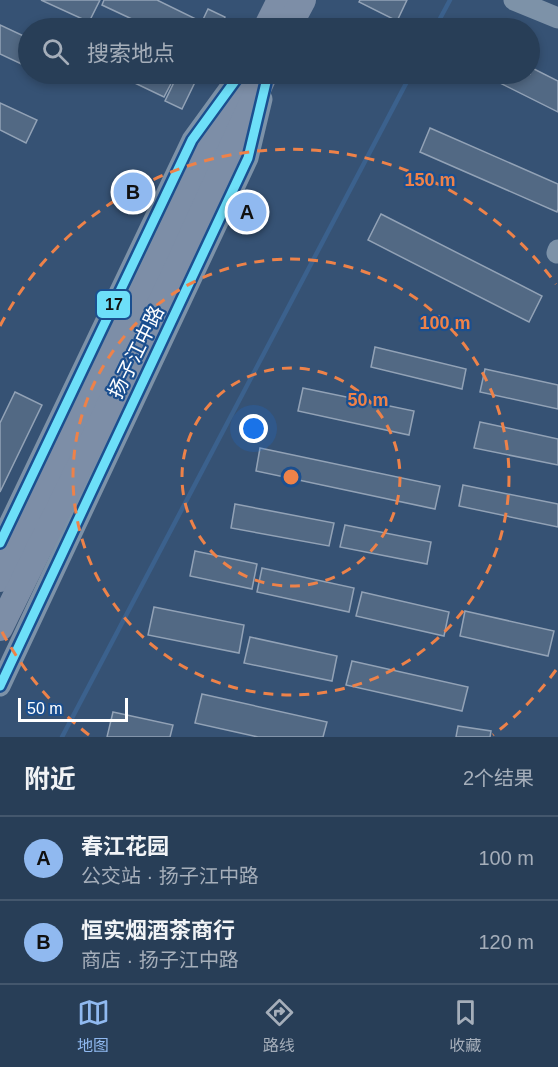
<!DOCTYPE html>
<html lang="zh">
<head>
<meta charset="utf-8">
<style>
  body { margin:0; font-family:Arial,"Noto Sans SC",sans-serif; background:#344961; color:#f1f3f6 }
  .scale { position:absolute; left:18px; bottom:15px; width:110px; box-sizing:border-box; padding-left:6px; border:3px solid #fff; border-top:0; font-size:16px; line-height:21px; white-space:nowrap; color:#fff; -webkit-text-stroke:4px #1b4f8f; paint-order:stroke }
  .you { position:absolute; left:254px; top:429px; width:21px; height:21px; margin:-15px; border:4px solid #fff; border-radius:50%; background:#1a73e8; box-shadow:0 0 0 9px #1a73e833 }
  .badge { display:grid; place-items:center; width:39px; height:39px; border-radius:50%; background:#90b9f0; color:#111; font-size:20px; font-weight:700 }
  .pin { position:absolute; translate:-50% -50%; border:3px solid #fff; box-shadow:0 2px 6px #0006 }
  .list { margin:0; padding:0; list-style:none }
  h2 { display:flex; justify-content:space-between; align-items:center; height:78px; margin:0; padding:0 24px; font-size:26px }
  h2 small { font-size:20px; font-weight:400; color:#a5aeba }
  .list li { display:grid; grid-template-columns:39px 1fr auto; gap:18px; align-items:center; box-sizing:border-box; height:84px; padding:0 24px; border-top:2px solid #44576d }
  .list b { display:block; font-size:22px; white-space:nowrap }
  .list p { margin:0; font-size:20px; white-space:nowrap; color:#a5aeba }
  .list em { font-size:20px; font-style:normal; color:#a5aeba }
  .icon { flex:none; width:33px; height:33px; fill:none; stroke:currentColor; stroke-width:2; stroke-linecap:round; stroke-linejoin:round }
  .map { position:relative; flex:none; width:558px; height:737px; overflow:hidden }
  .search { position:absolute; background:#283e57; box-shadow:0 3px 9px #0003; left:18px; right:18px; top:18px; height:66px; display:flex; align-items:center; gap:15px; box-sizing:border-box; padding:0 21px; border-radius:33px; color:#a5aeba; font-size:22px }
  .sheet { height:246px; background:#283e57 }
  nav { display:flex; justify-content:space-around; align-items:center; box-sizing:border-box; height:84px; border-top:2px solid #44576d; background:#283e57; font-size:16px; color:#a5aeba }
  nav a { display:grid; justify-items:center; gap:3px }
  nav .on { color:#90b9f0 }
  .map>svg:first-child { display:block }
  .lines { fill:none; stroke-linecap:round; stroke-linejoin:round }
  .stream { stroke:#3b618d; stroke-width:4.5 }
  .building { fill:#526984; stroke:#92a2b6; stroke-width:1.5 }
  .minor { stroke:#7d92a8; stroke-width:21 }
  .major { stroke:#7d8ea7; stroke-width:26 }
  .bus-1-casing { stroke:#1b4f8f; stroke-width:14 }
  .bus-1 { stroke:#6ddff8; stroke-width:9 }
  .ring { fill:none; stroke:#ee8249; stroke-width:3; stroke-dasharray:10 8 }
  .labels { text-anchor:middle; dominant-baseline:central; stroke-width:4.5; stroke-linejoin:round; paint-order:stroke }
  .street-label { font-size:20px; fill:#fff; stroke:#1b4f8f }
  .centre { fill:#ee8249; stroke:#1b4f8f; stroke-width:3 }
  .ring-label { font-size:18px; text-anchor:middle; font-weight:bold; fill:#ee8249; stroke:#1b4f8f; stroke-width:4.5; stroke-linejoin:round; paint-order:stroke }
  .line-badge { stroke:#1b4f8f; stroke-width:2 }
  .pale-badge-label { font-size:16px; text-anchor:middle; font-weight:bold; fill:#111 }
</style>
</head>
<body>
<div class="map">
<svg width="558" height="737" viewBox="0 0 558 737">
  <rect width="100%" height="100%" fill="#365274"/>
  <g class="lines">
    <!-- stream -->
    <g class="stream">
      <polyline points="435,28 450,0"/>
      <polyline points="62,737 411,74"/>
    </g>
  </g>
  <!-- building -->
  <g class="building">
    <polygon points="41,0 100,0 89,22"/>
    <polygon points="104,0 157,0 200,21 196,28 151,28 102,5"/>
    <polygon points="360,0 407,0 397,21 359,2"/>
    <polygon points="208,9 225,17 220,28 199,28"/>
    <polygon points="0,25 28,38 28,67 0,54"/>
    <polygon points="530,67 558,81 558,112 484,75 485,74 530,74"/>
    <polygon points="116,74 176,74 164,97"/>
    <polygon points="178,74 199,74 182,109 165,101"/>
    <polygon points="0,103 37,120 26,143 0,130"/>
    <polygon points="430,128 558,184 558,209 557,212 420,152"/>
    <polygon points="381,214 542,296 529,322 368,240"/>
    <polygon points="375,347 466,369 462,389 371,367"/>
    <polygon points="485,369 558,385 558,409 480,392"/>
    <polygon points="303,388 414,411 409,435 298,411"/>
    <polygon points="15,392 42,405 0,492 0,423"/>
    <polygon points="480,422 558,439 558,465 474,448"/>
    <polygon points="260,448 440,486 435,509 256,471"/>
    <polygon points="463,485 558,504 558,527 459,506"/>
    <polygon points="235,504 334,523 329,546 231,528"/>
    <polygon points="345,525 431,542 427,564 340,547"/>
    <polygon points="195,551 257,564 252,589 190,576"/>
    <polygon points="262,568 354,588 349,612 257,592"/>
    <polygon points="362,592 449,612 444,636 356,616"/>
    <polygon points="154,607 244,625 239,653 148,635"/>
    <polygon points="465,611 554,631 548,656 460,636"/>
    <polygon points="250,637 337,656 332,681 244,663"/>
    <polygon points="352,661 468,687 462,711 346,685"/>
    <polygon points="202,694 327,722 323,737 258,737 195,723"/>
    <polygon points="113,712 173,725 170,737 107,737"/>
    <polygon points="458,726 491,731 490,737 456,737"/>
  </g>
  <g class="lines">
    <!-- minor -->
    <g class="minor">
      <polyline points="514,0 558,18"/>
      <polyline points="557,253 558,250"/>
      <polyline points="0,543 192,140 229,89"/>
      <polyline points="0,686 248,158 262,99"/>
    </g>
    <!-- major -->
    <g class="major">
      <polyline points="266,28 280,0"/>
      <polyline points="288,28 303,0"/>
      <polyline points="0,579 151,275 244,74"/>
      <polyline points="0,628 173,277 265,74"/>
    </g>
    <defs>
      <g id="bus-1">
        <polyline points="0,543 192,140 240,74"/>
        <polyline points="0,686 248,158 268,74"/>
      </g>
    </defs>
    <!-- bus-1 casing -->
    <use href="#bus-1" class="bus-1-casing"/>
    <!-- bus-1 -->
    <use href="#bus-1" class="bus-1"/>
  </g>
  <!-- distance rings -->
  <g class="ring">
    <circle cx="291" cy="477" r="109"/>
    <circle cx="291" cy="477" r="218"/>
    <path d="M556 670A328 328 0 0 1 493 735M89 735A328 328 0 0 1 0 628M0 326A328 328 0 0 1 556 284"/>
  </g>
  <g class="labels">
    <!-- street labels -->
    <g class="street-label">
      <text transform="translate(136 352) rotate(-64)">扬子江中路</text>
    </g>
  </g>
  <circle cx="291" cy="477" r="9" class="centre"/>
  <g class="ring-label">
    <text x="430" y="186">150 m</text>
    <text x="445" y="329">100 m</text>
    <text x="368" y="406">50 m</text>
  </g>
  <rect class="line-badge" x="96" y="290" width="35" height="29" rx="6" fill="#6ddff8"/>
  <g class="pale-badge-label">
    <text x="114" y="310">17</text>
  </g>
</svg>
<div class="scale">50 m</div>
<div class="you"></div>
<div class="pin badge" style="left:247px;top:212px">A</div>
<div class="pin badge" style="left:133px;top:192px">B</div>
<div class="search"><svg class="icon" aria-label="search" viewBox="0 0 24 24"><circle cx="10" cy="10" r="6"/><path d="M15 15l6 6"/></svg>搜索地点</div>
</div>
<section class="sheet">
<h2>附近<small>2个结果</small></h2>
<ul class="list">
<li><span class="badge">A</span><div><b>春江花园</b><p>公交站 · 扬子江中路</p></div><em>100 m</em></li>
<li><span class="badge">B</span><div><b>恒实烟酒茶商行</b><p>商店 · 扬子江中路</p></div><em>120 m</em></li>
</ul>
</section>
<nav>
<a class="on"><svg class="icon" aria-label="map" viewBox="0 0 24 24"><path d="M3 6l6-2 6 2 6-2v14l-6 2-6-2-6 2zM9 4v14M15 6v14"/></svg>地图</a>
<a><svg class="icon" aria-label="directions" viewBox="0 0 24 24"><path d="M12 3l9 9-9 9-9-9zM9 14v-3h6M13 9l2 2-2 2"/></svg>路线</a>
<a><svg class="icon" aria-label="saved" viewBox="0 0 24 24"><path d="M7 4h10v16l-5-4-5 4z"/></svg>收藏</a>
</nav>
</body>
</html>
